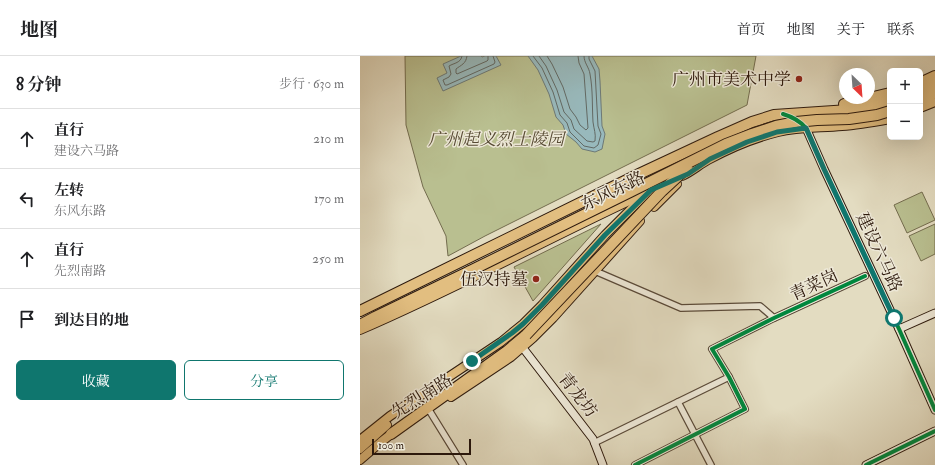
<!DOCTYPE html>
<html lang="zh">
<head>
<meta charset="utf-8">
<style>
  body { margin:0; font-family:"IM FELL Double Pica","Noto Serif SC",serif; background:#f6f6f6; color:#202124 }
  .controls { position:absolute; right:12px; top:12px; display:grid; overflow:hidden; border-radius:6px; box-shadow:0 4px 16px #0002 }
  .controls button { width:36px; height:36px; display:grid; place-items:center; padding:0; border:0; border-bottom:1px solid #e0e0e0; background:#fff; color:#202124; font:20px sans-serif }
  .compass { position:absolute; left:479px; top:12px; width:36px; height:36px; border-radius:50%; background:#fff; box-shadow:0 4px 16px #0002; rotate:155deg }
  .scale { position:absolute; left:12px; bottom:10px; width:99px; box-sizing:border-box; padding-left:4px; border:2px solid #2d190c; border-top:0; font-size:11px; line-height:14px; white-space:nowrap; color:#2d190c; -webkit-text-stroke:3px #ede8d7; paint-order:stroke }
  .stop { position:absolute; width:12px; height:12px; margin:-9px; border:3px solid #0f766e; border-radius:50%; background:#fff }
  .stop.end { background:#0f766e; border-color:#fff; box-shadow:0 1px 4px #0008 }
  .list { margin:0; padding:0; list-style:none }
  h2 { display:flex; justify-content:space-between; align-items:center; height:52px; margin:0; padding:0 16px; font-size:17px }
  h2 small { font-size:13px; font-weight:400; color:#757577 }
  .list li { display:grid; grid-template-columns:26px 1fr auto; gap:12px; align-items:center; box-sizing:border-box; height:60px; padding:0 16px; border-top:1px solid #e0e0e0 }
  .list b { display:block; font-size:15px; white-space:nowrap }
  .list p { margin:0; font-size:13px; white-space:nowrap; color:#757577 }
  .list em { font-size:13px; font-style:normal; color:#757577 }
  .actions { display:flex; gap:8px; padding:12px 16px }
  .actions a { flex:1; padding:9px 0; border:1px solid #0f766e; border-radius:6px; text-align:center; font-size:14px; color:#0f766e }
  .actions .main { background:#0f766e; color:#fff }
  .icon { flex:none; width:22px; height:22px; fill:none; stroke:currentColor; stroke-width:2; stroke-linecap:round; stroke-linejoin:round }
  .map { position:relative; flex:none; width:575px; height:409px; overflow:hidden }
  header { display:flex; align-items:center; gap:24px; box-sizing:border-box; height:56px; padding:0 20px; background:#fff; border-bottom:1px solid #e0e0e0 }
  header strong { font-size:19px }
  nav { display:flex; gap:22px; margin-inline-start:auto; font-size:14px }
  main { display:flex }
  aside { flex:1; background:#fff }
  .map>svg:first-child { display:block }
  .green { fill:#b9bf90; stroke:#736c4e }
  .water { fill:#98b9bc; stroke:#6d7976 }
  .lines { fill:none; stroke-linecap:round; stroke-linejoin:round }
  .shore { stroke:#626964; stroke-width:1 }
  .street-casing { stroke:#5a4a39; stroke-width:8 }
  .secondary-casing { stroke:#2d190c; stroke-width:9 }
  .primary-casing { stroke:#2d190c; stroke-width:10 }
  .highway-casing { stroke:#2d190c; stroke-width:12 }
  .street { stroke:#ede8d7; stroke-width:5.5 }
  .secondary { stroke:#ede8d7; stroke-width:7 }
  .primary { stroke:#e2be80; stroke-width:8 }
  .highway { stroke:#e2be80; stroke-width:10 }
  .highway-bridge-casing { stroke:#2d190c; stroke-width:12; stroke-linecap:butt }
  .highway-bridge { stroke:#e2be80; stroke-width:10 }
  .cycleway-casing { stroke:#ede8d7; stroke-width:6 }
  .cycleway { stroke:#00873e; stroke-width:4 }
  .route { stroke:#0f766e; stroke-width:5 }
  .poi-dot { fill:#8f2418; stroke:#ede8d7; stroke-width:1.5 }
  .labels { text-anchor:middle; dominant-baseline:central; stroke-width:3; stroke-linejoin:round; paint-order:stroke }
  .poi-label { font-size:17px; fill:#2d190c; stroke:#ede8d7; text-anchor:end }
  .park-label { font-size:17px; font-style:italic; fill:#574b34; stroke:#ede8d7 }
  .street-label { font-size:17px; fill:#2d190c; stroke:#ede8d7 }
</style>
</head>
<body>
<header>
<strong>地图</strong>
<nav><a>首页</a><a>地图</a><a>关于</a><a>联系</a></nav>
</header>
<main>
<aside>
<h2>8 分钟<small>步行 · 630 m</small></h2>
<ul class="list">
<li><svg class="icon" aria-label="ahead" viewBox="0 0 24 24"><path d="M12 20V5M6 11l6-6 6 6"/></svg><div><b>直行</b><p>建设六马路</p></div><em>210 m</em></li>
<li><svg class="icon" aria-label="left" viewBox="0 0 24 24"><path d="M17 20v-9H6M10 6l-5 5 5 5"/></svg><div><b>左转</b><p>东风东路</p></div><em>170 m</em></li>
<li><svg class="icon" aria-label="ahead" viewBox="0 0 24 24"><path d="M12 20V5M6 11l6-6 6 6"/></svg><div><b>直行</b><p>先烈南路</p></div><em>250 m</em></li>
<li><svg class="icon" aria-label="arrive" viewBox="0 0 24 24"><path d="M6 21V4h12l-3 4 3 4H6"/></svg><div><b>到达目的地</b></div></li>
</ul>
<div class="actions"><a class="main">收藏</a><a>分享</a></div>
</aside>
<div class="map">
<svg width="575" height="409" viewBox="0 0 575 409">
  <rect width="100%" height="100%" fill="#e3dcc1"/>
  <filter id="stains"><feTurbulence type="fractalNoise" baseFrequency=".005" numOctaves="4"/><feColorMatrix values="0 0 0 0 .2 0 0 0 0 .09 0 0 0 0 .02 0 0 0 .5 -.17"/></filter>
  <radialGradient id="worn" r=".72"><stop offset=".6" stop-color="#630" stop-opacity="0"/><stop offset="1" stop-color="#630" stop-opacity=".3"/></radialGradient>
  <!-- green -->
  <g class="green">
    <polygon points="45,0 396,0 387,49 125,180 88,200 86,180 63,131 46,69"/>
    <polygon points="562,136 575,164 547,177 534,149"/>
    <polygon points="241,168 173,245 154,211"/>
    <polygon points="575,168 575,198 561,205 549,180"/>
  </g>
  <!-- water -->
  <g class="water">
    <polygon points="101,0 121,0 122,1 125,0 136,0 141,9 83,35 77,22 87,17 83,8"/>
    <polygon points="168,0 232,0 239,13 240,25 242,70 245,78 242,93 235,96 222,93 216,86 206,78 203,69 196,61 189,38 178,14"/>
  </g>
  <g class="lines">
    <!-- shore -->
    <g class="shore">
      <path d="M102,0C101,7 94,7 89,10L91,18L89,21L83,24L85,29H87L134,8L135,6L133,0"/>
      <path d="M107,0C106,8 101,9 96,13V17L97,18L127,5L128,4V0"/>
      <polyline points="173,0 182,12 193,36 200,59 207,67 210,76 224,90 234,92 238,89 241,78 238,70 235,15 229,3 229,0"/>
      <path d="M179,0L186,10L197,34L204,56L211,64L214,73L227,85L233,86L235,85C236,77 234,74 233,66C232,50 233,34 230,18C229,11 224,7 224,0"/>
      <polyline points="187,0 192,8 203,31 210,53 216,61 220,69 226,74 228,72 224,18 219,7 218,0"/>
    </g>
    <defs>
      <g id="street">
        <polyline points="235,215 321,252 400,250 414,262"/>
        <polyline points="318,346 351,409"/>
        <polyline points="69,354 103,409"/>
        <polyline points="234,387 369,321"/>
        <polyline points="275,409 385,353 369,321 352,293 414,262 505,220"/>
      </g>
      <g id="secondary">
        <polyline points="442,68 446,72 464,113 539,273 575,354"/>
        <polyline points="539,273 575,257"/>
        <polyline points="163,292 233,383 243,409"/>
        <polyline points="506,409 575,375"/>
      </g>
      <g id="primary">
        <polyline points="560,52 575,46"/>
        <path d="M322,120C331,116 339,109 348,104C370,92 394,82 418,76C439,71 461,72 482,70C498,69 514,66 530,63"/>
        <polyline points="294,151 317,128"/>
        <path d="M0,274C105,229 205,173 310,126"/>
        <polyline points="91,341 151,301 173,282 193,262 280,165"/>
        <polyline points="0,384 30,360 141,286 163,268 182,249 245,179 285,139"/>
        <polyline points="0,393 27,369"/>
        <polyline points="0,404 21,386 35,375"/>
      </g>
      <g id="highway">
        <polyline points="560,27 575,20"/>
        <polyline points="560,34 575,28"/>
        <polyline points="560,44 575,37"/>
        <polyline points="484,48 530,37"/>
        <polyline points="0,255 279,118 358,81 392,66 414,59 489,54 514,50 530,46"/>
        <polyline points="0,269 15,261 110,215"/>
        <polyline points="31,378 147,295 166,279"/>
      </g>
    </defs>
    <!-- street casing -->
    <use href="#street" class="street-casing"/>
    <!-- secondary casing -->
    <use href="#secondary" class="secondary-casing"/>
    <!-- primary casing -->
    <use href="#primary" class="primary-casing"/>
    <!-- highway casing -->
    <use href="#highway" class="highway-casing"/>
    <!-- street -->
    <use href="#street" class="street"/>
    <!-- secondary -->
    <use href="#secondary" class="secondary"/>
    <!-- primary -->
    <use href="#primary" class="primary"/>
    <!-- highway -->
    <use href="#highway" class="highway"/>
    <defs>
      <g id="highway-bridge">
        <polyline points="110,215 270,136 366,88 392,78 416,70 436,66 457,64 489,63 517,59 530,55"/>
        <polyline points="166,279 302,135 327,112"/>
      </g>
    </defs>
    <!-- highway-bridge casing -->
    <use href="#highway-bridge" class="highway-bridge-casing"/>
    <!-- highway-bridge -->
    <use href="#highway-bridge" class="highway-bridge"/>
    <defs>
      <g id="cycleway">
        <path d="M423,58C433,61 440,65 446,72L464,113L539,273L575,354"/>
        <polyline points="275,409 385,353 369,321 352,293 414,262 505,220"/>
        <polyline points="506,409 575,375"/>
      </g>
    </defs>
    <!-- cycleway casing -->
    <use href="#cycleway" class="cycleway-casing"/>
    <!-- cycleway -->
    <use href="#cycleway" class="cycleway"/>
  </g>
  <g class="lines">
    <!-- route -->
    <polyline class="route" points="112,305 152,277 163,268 182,249 245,179 291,134 328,118 350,103 387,86 417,76 446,72 464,113 534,262"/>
  </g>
  <!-- markers -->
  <g class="poi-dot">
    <circle cx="439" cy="23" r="4"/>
    <circle cx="176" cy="223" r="4"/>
  </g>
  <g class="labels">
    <!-- poi labels -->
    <g class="poi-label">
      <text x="431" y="23">广州市美术中学</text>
      <text x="168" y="223">伍汉持墓</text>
    </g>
    <!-- park labels -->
    <g class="park-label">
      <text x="136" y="83">广州起义烈士陵园</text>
    </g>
    <!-- street labels -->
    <g class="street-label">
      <text transform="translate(253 135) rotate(-26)">东风东路</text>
      <text transform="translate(519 196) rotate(65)">建设六马路</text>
      <text transform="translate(454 229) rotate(-25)">青菜岗</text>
      <text transform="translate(218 339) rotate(52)">青龙坊</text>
      <text transform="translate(62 340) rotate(-32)">先烈南路</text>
    </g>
  </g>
  <rect width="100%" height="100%" filter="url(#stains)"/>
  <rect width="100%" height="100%" fill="url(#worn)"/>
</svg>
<div class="controls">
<button>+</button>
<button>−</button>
</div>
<svg class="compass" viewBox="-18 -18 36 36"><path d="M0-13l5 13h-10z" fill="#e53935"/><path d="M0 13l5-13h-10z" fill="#757577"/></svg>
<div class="scale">100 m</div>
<div class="stop" style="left:534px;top:262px"></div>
<div class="stop end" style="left:112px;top:305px"></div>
</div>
</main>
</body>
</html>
